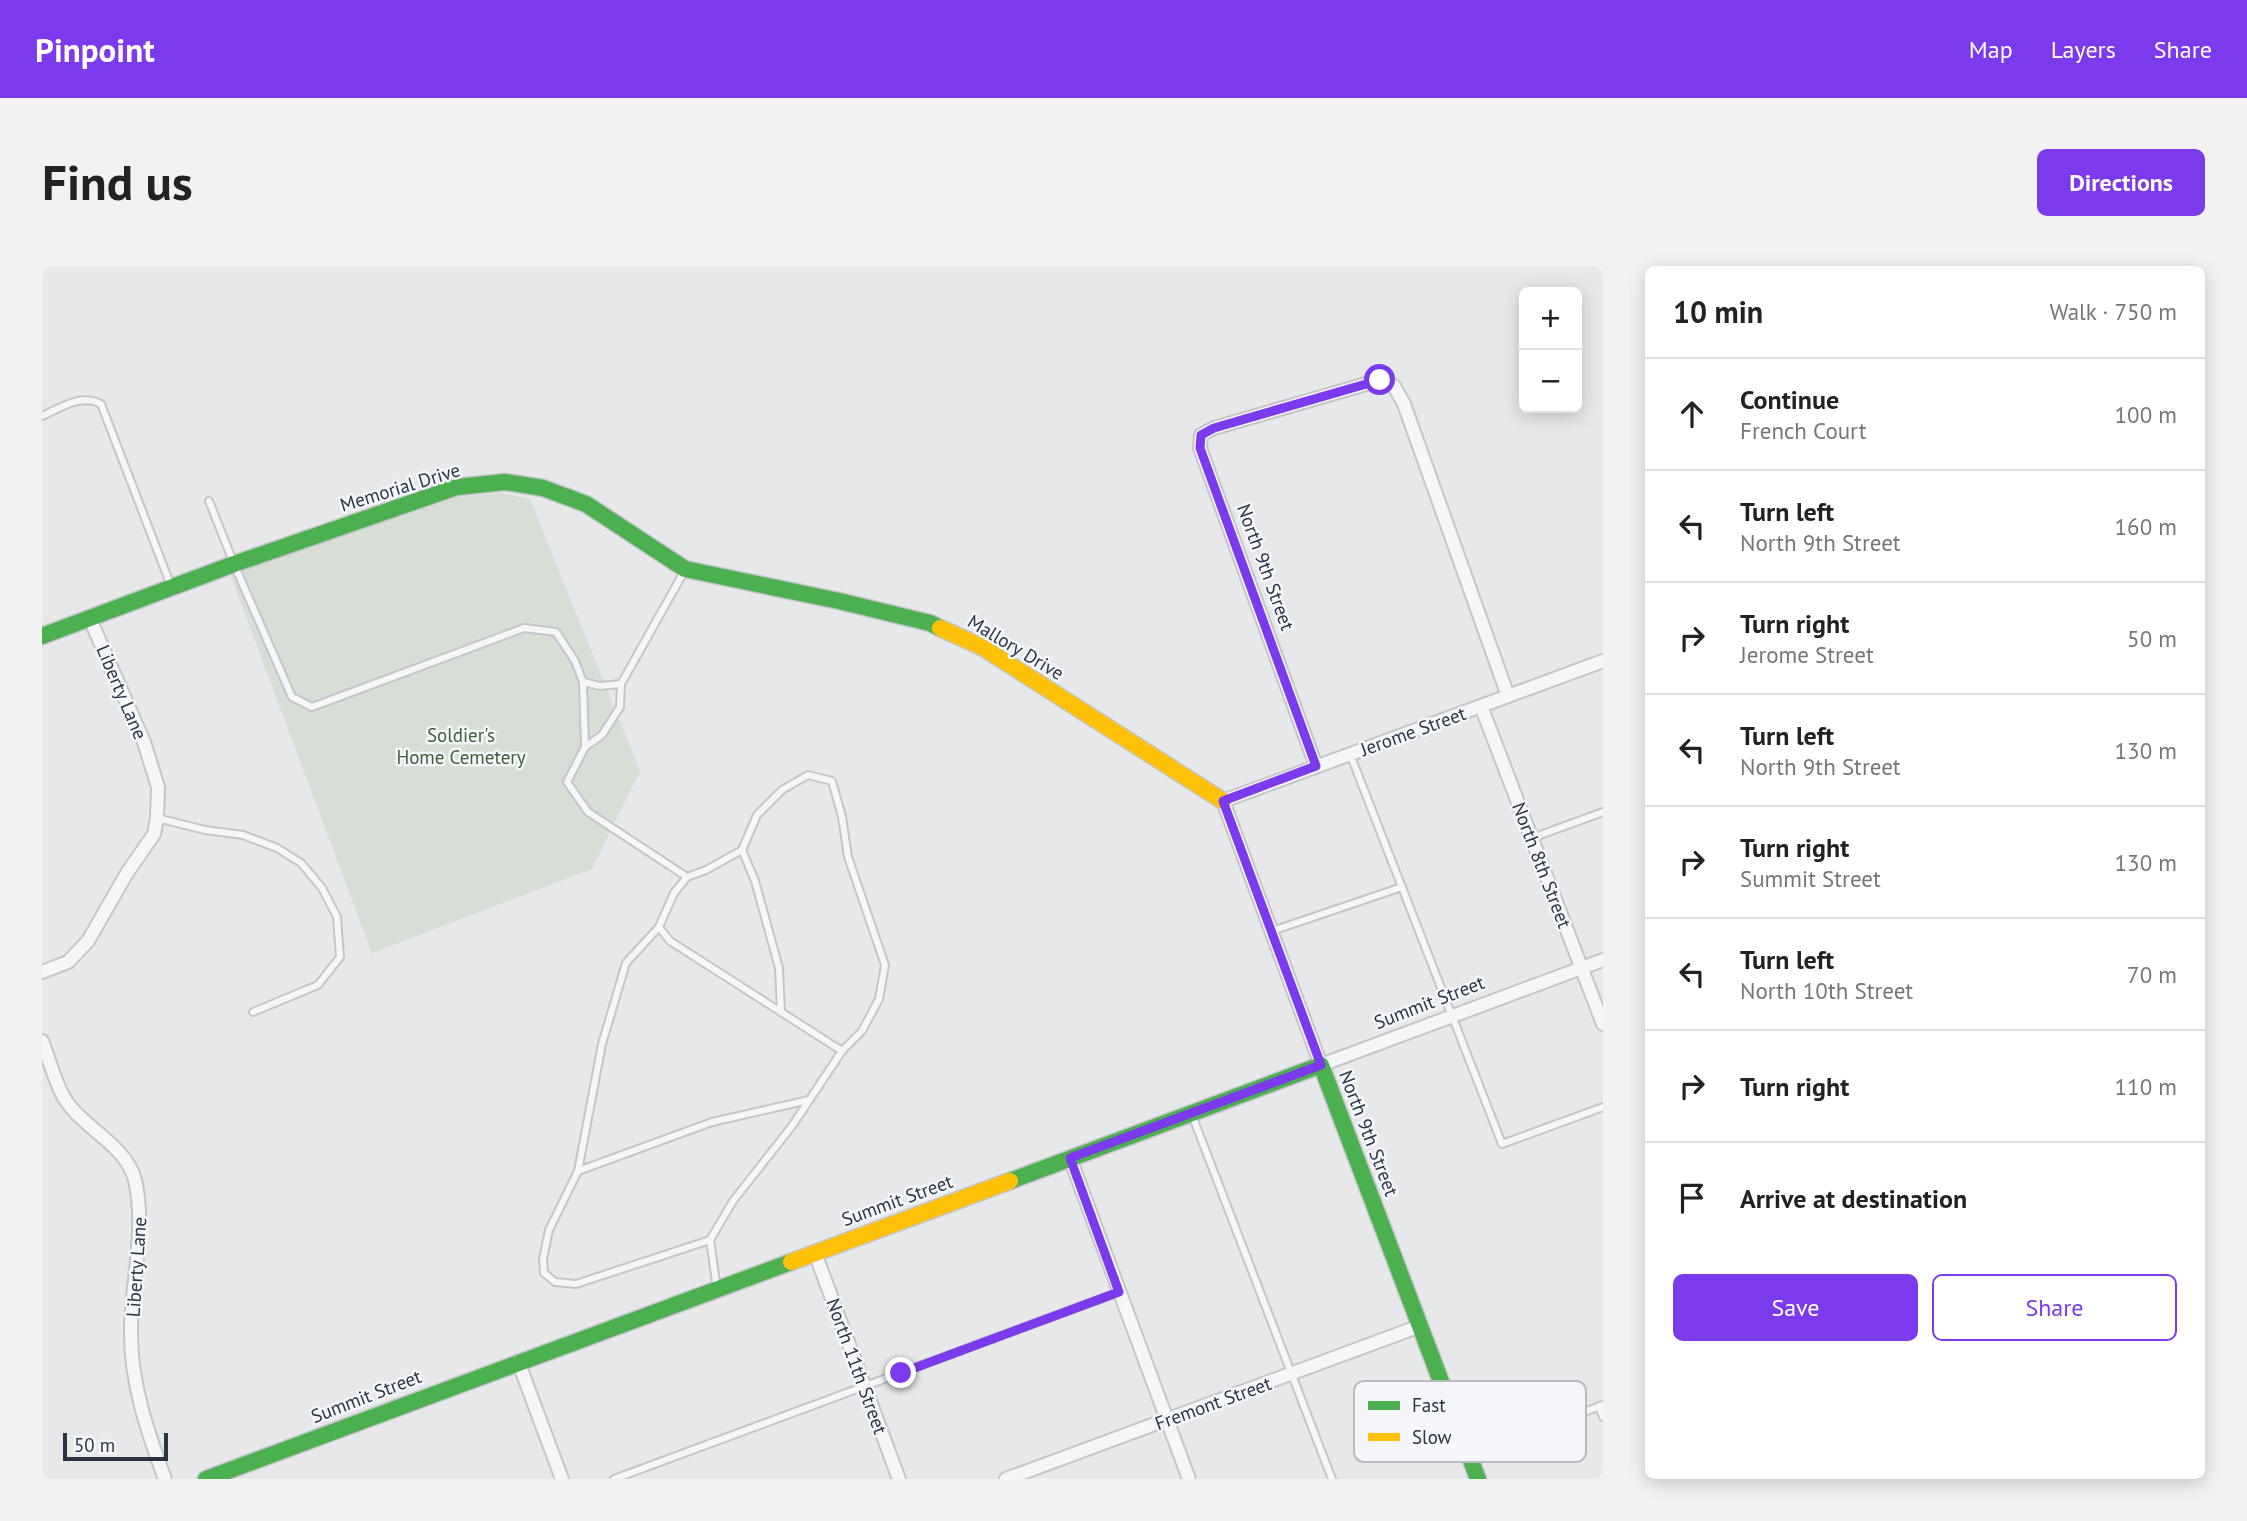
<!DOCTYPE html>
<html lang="en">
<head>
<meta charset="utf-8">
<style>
  body { margin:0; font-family:"PT Sans",sans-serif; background:#f2f2f2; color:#222 }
  .controls { position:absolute; right:21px; top:21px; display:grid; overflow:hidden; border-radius:10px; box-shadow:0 4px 18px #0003 }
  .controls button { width:63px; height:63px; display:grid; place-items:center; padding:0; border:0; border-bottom:2px solid #e0e0e0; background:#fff; color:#222; font:35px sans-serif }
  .scale { position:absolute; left:21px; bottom:18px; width:105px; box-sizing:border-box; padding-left:7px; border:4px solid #2b3445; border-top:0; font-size:19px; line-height:24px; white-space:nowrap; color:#2b3445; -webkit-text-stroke:5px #f4f6f9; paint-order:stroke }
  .stop { position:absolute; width:21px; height:21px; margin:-16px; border:5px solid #7c3aed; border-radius:50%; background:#fff }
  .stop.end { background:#7c3aed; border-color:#fff; box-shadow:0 2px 7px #0008 }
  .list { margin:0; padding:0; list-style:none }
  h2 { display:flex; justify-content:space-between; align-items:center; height:91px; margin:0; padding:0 28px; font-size:30px }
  h2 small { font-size:23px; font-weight:400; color:#767676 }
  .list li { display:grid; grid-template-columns:46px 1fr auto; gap:21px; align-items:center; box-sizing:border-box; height:112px; padding:0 28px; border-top:2px solid #e0e0e0 }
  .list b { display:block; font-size:26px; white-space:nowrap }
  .list p { margin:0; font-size:23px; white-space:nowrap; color:#767676 }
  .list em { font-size:23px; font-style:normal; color:#767676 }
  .actions { display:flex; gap:14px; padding:21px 28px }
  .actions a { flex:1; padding:16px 0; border:2px solid #7c3aed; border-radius:10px; text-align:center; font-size:24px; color:#7c3aed }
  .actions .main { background:#7c3aed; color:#fff }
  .icon { flex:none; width:38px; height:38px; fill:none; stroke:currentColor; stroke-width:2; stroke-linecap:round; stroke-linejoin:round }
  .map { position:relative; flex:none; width:1561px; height:1213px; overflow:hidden; border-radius:10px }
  header { display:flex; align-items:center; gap:42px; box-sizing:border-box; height:98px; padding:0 35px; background:#7c3aed; color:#fff }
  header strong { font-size:33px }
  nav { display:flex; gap:38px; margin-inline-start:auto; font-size:24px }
  .intro { display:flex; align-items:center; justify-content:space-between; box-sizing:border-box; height:168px; padding:0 42px }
  h1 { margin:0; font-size:49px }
  .button { padding:18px 32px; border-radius:10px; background:#7c3aed; color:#fff; font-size:24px; font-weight:700 }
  main { display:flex; gap:42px; padding:0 42px }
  aside { flex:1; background:#fff; border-radius:10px; box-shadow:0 4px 18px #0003 }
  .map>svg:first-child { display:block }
  .green { fill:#d6ded6 }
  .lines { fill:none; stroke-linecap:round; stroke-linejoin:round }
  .lane-casing { stroke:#c4c6c8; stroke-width:10 }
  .street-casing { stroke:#c4c6c8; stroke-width:16 }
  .fast-casing { stroke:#c4c6c8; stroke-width:19 }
  .slow-casing { stroke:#c4c6c8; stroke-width:19 }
  .lane { stroke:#f5f6f7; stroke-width:6 }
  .street { stroke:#f5f6f7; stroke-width:12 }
  .fast { stroke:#4caf50; stroke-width:16 }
  .slow { stroke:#ffc107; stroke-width:16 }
  .route { stroke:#7c3aed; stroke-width:9 }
  .labels { text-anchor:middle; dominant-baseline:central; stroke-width:5; stroke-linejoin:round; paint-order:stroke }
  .street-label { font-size:19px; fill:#2b3445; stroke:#f4f6f9 }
  .park-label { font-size:19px; fill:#3f6138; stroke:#f4f6f9 }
  .key { fill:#f4f6f9; stroke:#b8bcc3; stroke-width:2 }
  .key-label { font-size:19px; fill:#2b3445 }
</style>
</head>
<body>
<header>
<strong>Pinpoint</strong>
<nav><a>Map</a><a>Layers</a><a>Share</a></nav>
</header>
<div class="intro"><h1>Find us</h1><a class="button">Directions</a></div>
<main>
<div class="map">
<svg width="1561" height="1213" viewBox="0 0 1561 1213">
  <rect width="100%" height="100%" fill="#e6e8ea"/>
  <!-- green -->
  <polygon class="green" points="459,227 488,233 598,505 550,603 330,687 188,308 417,231"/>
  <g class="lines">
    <defs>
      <g id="lane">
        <path d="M0,150C18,142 40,127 59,138L129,320"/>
        <polyline points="167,235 192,298 250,431 270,441 482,362 514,366 533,395 541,416 558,420 579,418 643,304"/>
        <polyline points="541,416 543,481 525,516 546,546 645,611 632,627 617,661 584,697 560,778 536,905 507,964 501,993 502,1007 513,1016 534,1018 668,974 675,1023"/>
        <polyline points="543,481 560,469 578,441 579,418"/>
        <polyline points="1308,488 1460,878 1561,841"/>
        <polyline points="115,552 163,564 201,569 235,582 259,597 280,622 295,651 298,691 276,719 211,746"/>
        <polyline points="1490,572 1561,546"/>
        <polyline points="700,584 715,549 740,524 766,509 790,515 800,551 806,591 843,699 837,733 820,765 800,785"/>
        <polyline points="645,611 664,604 700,584 713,615 737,702 739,746"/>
        <polyline points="617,661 628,675 800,785 750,860 691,935 668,974"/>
        <polyline points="1230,665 1360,621"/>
        <polyline points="1150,849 1290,1213"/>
        <polyline points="536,905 670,856 767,834"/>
        <polyline points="1557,1140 1561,1151"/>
        <polyline points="1428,1188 1561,1139"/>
        <polyline points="572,1213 1077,1026"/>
      </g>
      <g id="street">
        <polyline points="1561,395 1181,535 1279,799 1561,694"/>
        <polyline points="1439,440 1561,758"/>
        <polyline points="1274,500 1158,182 1159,169 1172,162 1338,114 1352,120 1362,138 1466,430"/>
        <polyline points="0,706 26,696 46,675 85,607 112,568 115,552 116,521 102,476 48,353"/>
        <path d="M0,775C7,792 12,813 21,830C38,861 84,878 93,914C104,962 90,1013 89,1063C88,1115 105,1165 123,1213"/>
        <polyline points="1028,892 1147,1213"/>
        <polyline points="773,987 857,1213"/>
        <polyline points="476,1095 520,1213"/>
        <polyline points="964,1213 1378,1060"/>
      </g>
      <g id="fast">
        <polyline points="0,370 192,298 415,221 463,216 501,222 544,238 643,303 797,335 888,357 898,362"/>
        <polyline points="968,915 1279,799 1436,1213"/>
        <polyline points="164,1213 749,996"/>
      </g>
      <g id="slow">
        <polyline points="898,362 940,381 1181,535"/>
        <polyline points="749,996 968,915"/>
      </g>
    </defs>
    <!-- lane casing -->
    <use href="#lane" class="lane-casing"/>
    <!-- street casing -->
    <use href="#street" class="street-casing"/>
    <!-- fast casing -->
    <use href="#fast" class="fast-casing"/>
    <!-- slow casing -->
    <use href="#slow" class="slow-casing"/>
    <!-- lane -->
    <use href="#lane" class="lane"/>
    <!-- street -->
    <use href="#street" class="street"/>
    <!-- fast -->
    <use href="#fast" class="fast"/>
    <!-- slow -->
    <use href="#slow" class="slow"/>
  </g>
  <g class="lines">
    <!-- route -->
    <polyline class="route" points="859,1107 1077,1026 1028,892 1279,799 1181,535 1274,500 1158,182 1159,169 1172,162 1338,114"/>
  </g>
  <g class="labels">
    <!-- street labels -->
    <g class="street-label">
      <text transform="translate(358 221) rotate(-17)">Memorial Drive</text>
      <text transform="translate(1224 301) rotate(70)">North 9th Street</text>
      <text transform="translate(974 381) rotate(31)">Mallory Drive</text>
      <text transform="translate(80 426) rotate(67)">Liberty Lane</text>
      <text transform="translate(1371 465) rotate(-20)">Jerome Street</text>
      <text transform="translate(1500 599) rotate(69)">North 8th Street</text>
      <text transform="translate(1387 736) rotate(-21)">Summit Street</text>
      <text transform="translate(1327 867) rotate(69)">North 9th Street</text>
      <text transform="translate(855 934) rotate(-20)">Summit Street</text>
      <text transform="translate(94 1001) rotate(-86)">Liberty Lane</text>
      <text transform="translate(815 1100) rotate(70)">North 11th Street</text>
      <text transform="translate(324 1130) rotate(-21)">Summit Street</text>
      <text transform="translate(1171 1137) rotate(-20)">Fremont Street</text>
    </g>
    <!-- park labels -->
    <g class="park-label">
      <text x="419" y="469">Soldier's<tspan x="419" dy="22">Home Cemetery</tspan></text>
    </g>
  </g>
  <!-- legend -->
  <rect x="1312" y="1115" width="232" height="81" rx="10" class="key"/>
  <rect x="1326" y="1135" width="32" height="9" fill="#4caf50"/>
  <rect x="1326" y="1167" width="32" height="8" fill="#ffc107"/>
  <g class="key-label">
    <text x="1370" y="1146">Fast</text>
    <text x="1370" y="1178">Slow</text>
  </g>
</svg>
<div class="controls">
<button>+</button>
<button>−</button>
</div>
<div class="scale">50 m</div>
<div class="stop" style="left:1338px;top:114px"></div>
<div class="stop end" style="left:859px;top:1107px"></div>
</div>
<aside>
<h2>10 min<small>Walk · 750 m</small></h2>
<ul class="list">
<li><svg class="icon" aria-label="ahead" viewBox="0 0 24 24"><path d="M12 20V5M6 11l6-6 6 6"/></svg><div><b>Continue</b><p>French Court</p></div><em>100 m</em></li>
<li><svg class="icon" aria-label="left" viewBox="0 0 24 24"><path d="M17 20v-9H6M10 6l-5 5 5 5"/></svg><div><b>Turn left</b><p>North 9th Street</p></div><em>160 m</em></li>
<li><svg class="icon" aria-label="right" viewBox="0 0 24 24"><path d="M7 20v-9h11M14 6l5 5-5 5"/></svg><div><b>Turn right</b><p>Jerome Street</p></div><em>50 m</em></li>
<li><svg class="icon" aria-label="left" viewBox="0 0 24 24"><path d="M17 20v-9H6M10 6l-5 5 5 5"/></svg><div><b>Turn left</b><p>North 9th Street</p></div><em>130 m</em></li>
<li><svg class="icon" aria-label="right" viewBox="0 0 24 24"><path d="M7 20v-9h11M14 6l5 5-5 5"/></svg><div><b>Turn right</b><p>Summit Street</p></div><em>130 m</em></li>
<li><svg class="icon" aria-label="left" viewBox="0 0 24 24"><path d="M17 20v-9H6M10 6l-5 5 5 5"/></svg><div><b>Turn left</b><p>North 10th Street</p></div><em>70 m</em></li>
<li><svg class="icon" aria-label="right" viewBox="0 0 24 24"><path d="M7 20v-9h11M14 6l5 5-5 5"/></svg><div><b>Turn right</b></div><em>110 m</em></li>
<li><svg class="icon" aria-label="arrive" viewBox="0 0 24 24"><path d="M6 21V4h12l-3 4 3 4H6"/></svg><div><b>Arrive at destination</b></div></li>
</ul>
<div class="actions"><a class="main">Save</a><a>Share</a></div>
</aside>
</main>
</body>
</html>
